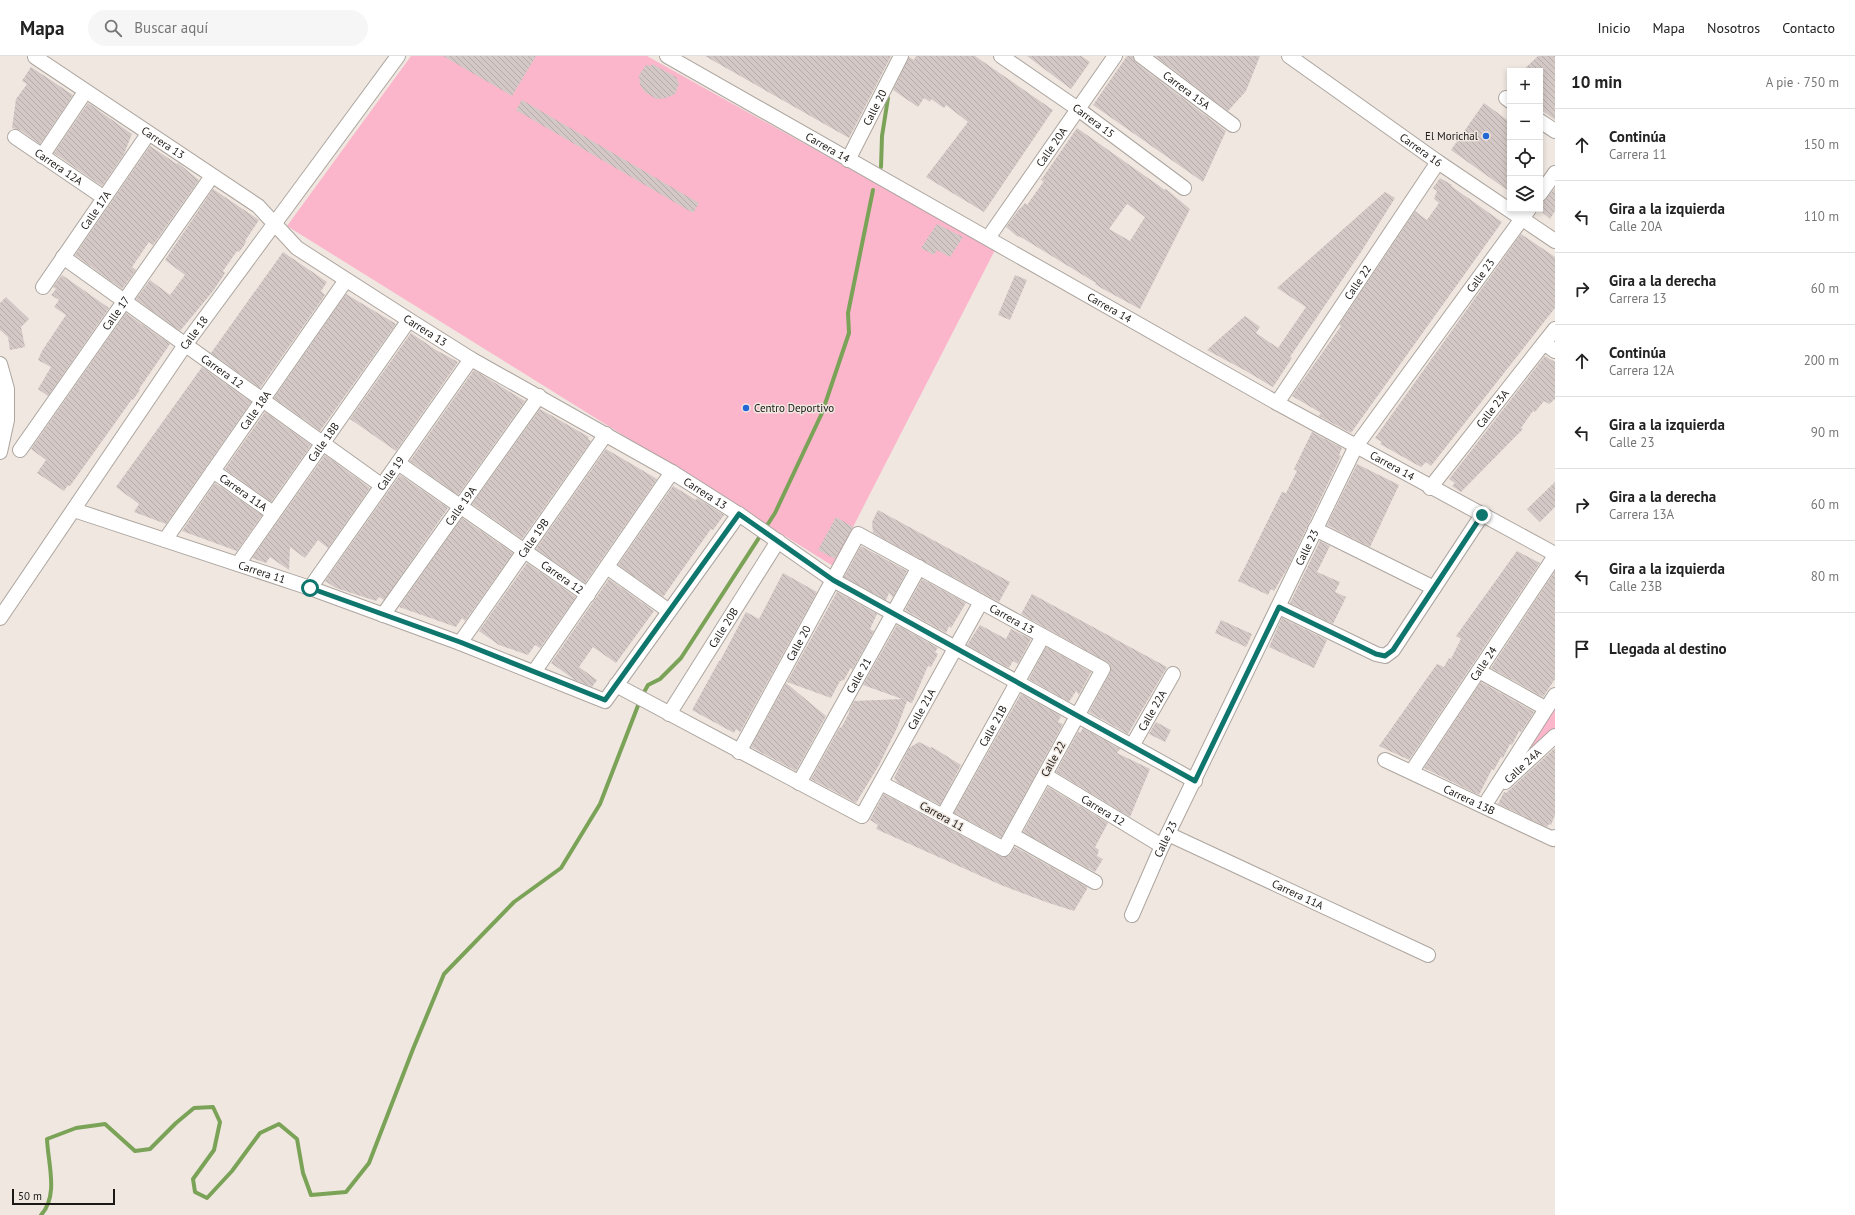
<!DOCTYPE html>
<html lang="es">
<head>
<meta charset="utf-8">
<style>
  body { margin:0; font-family:"PT Sans",sans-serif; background:#f6f6f6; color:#222 }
  .controls { position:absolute; right:12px; top:12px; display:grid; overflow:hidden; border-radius:0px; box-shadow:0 2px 6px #0003 }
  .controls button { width:36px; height:36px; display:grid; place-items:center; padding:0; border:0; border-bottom:1px solid #e0e0e0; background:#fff; color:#222; font:20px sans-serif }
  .scale { position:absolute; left:12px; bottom:10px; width:103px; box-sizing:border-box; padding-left:4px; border:2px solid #1b1816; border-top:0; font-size:11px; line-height:14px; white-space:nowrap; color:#1b1816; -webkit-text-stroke:3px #efe7e0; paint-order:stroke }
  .stop { position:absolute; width:12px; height:12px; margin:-9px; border:3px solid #0f766e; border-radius:50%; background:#fff }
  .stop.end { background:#0f766e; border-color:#fff; box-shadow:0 1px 4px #0008 }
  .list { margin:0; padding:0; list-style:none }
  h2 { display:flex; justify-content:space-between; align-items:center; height:52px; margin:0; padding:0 16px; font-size:17px }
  h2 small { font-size:13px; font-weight:400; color:#767676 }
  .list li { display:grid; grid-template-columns:26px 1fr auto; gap:12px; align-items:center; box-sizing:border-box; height:72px; padding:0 16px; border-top:1px solid #e0e0e0 }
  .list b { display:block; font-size:15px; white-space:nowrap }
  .list p { margin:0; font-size:13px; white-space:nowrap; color:#767676 }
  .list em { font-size:13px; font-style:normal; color:#767676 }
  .icon { flex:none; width:22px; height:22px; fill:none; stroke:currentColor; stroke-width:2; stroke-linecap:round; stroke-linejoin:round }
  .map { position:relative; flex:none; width:1555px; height:1159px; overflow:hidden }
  header { display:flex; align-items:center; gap:24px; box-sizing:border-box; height:56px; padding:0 20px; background:#fff; border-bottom:1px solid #e0e0e0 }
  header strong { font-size:19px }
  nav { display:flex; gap:22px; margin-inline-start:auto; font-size:14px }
  .search { width:280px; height:36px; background:#f6f6f6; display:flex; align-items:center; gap:10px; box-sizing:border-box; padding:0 14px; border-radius:22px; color:#767676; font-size:15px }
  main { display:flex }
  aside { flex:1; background:#fff }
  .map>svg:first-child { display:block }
  .green { fill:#fcb6cc }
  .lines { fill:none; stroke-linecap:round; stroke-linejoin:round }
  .stream { stroke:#7ba357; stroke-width:4 }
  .building { fill:url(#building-back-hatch); fill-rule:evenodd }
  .minor-casing { stroke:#ada59f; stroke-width:16 }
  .minor { stroke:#fff; stroke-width:14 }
  .route { stroke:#0f766e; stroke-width:5 }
  .poi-dot { fill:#2168d4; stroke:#efe7e0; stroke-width:1.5 }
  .labels { text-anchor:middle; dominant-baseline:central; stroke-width:3; stroke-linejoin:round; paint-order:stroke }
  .street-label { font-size:11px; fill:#1b1816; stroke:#efe7e0 }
  .poi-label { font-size:11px; fill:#1b1816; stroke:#efe7e0; text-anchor:end }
</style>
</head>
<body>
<header>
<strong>Mapa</strong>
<div class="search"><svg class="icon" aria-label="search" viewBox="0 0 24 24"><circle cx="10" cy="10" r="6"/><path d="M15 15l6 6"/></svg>Buscar aquí</div>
<nav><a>Inicio</a><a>Mapa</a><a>Nosotros</a><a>Contacto</a></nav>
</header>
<main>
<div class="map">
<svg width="1555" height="1159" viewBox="0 0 1555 1159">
  <defs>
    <pattern id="building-back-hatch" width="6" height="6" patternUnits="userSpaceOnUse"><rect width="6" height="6" fill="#d3c8c5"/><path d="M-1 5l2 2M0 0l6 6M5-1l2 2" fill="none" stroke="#b5aba8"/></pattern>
  </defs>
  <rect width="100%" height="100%" fill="#efe7e0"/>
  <!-- green -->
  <g class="green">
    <polygon points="411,0 647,0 995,194 833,510 287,170"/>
    <polygon points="1555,647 1555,675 1525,703 1520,698"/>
  </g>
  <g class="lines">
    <!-- stream -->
    <g class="stream">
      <polyline points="881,111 882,80 888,42"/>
      <polyline points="643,638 648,629 660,623 681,602 775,457 822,357 849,277 848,257 873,134"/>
      <path d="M41,1159C59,1139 48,1108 47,1083L76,1072L105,1068L135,1095L150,1093L176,1067L194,1052L213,1051L220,1066L214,1094L193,1123L195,1136L207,1142L232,1115L260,1077L279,1068L297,1083L303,1117L311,1139L346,1136L369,1107L413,993L444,918L514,846L561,812L600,748L639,647"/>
    </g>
  </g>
  <!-- building -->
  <g class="building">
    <polygon points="443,0 536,0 512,40"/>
    <polygon points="705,0 891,0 849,82"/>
    <polygon points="916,0 975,0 1053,54 984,156 926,121 968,66 946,49 944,52 931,43 930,46 924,42 918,51 893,34 909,1 914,4"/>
    <polygon points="1027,0 1081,0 1090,6 1071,33"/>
    <polygon points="1127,0 1133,0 1136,7 1226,75 1203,126 1093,49"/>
    <polygon points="1155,0 1260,0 1246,35 1228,55"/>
    <polygon points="1538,0 1555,0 1555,64 1540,53 1540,15 1522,15"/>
    <polygon points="652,8 676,21 679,28 675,38 666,42 656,43 645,36 640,29 639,19 646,9 651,10"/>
    <polygon points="31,11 73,39 40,88 20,74 12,72 16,43 27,28 22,25"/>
    <polygon points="522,44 699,147 693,157 516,54"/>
    <polygon points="88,47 132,78 124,98 102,130 54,97"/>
    <polygon points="1484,47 1510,66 1510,136 1451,94"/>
    <path d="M1077,72L1165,134L1166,133L1190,153L1140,253L1103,233L1095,228L1096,227L1019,180L1018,181L1006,171L1020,152H1021L1025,147L1027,149L1044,125L1041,124ZM1127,148L1145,161L1130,185L1109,173Z"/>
    <polygon points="150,90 177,108 178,107 199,124 153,189 149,186 132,211 136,214 122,233 75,199"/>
    <polygon points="1440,122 1452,129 1451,130 1502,166 1351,377 1319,360 1321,357 1292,340 1341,270 1339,269 1415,155 1427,164 1439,147 1434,143 1437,135 1433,132"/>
    <polygon points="1555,132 1555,155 1550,163 1538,153 1540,153 1540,150"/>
    <polygon points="213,133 259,164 245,185 246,186 243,191 239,196 237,195 223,215 225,217 213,235 180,275 136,243 150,224 170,239 185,219 165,204"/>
    <polygon points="1385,136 1395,142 1361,196 1290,301 1292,302 1273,331 1246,315 1207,294 1245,260 1260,271 1256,277 1278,292 1306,251 1277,232"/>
    <polygon points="937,168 963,181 950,201 937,194 934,199 921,192"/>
    <polygon points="1521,178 1555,201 1555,252 1431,410 1426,406 1421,411 1380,388 1382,386 1375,382"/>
    <polygon points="283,196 327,226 321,235 325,239 260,332 211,297"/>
    <polygon points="62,219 109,252 48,340 38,333 51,311 38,304 42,295 66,259 54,251 59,244 51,239 56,233 53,231"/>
    <polygon points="1015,219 1027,224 1010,264 998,259"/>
    <polygon points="346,238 396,268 320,375 274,342"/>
    <polygon points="6,241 29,263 21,271 25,291 10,294 8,281 0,274 0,247"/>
    <polygon points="126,257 170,288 139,333 140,334 133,344 132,343 125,353 70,430 68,429 64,435 37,417 46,404 31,393"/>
    <polygon points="411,277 436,294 458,306 396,395 350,363"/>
    <polygon points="1545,300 1555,306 1555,343 1549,348 1544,345 1535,356 1533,355 1521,372 1523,373 1461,436 1452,430 1455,427 1449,423"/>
    <polygon points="202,311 251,346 166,468 134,456 139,448 116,431"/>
    <polygon points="474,314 525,345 458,439 410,405"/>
    <polygon points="540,353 589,381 588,383 591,385 522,483 472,448"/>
    <polygon points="265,356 311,389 271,446 225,413"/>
    <polygon points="1312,376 1342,392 1339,399 1341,400 1288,511 1274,535 1271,533 1268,539 1238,525 1282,436 1286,437 1297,415 1294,413"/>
    <polygon points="606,393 657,423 585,527 536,493"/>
    <polygon points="325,399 370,432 328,492 318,484 305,502 290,491 289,514 270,501 266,507 252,502"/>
    <polygon points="1357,408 1399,429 1370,491 1327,469"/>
    <polygon points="400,419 448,452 384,544 379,541 376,545 336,532 325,525"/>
    <polygon points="1555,426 1555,451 1540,466 1527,453"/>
    <polygon points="215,427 262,459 237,495 182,475"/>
    <polygon points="673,430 696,444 697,442 724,459 713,474 711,473 663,541 618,509"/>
    <polygon points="878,454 1010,526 999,546 873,477 872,466"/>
    <polygon points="836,461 853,471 835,503 818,494"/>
    <polygon points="462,462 513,497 465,565 462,562 456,571 399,551"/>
    <polygon points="1320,485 1330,490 1317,516 1340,526 1335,536 1346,541 1333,568 1290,547"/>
    <polygon points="861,490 907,515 893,541 889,537 886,544 844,521"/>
    <polygon points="1517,495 1540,507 1409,704 1379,690 1437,608 1444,611 1449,602 1451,603 1461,583 1456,580"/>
    <polygon points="527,507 576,541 540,592 535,589 528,599 499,589 479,575"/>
    <polygon points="1555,515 1555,623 1543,641 1491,612"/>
    <polygon points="783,517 817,536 740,676 736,673 734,677 692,654 719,605 720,605 746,556 759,563"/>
    <polygon points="609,523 654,555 616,607 593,591 579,611 597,624 592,631 575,624 551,607"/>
    <polygon points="922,523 966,547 951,572 949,570 946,577 905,554"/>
    <polygon points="837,536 877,558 870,573 874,575 852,614 851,611 844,624 840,625 831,642 787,626"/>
    <polygon points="1032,538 1167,611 1128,678 1089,656 1110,617 1110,608 1021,558"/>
    <polygon points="1282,562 1327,584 1314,612 1269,591"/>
    <polygon points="1221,564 1252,578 1246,591 1215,577"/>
    <polygon points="897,569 938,592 935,596 938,598 931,611 928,610 912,647 907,645 897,672 879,709 856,747 811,723 840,671 841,672 849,657 849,655 854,645 902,643 863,629"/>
    <polygon points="980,569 1006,583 1011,573 1031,583 1018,608 1013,605 1009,612 967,589"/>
    <polygon points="1046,591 1091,616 1079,639 1076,635 1069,646 1029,623"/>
    <polygon points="1481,626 1534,656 1521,676 1519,675 1512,689 1510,688 1503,702 1501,701 1494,714 1492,713 1479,739 1424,712"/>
    <polygon points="786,627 826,660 796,715 751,691"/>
    <polygon points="1021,638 1061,660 1058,666 1063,668 1001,782 954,757"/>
    <polygon points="1156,666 1171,674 1165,686 1149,678"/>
    <polygon points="1083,672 1120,693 1117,697 1150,713 1130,761 1056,716 1078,676 1080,677"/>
    <polygon points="919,686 931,692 932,691 961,709 940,749 898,727 894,722 909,692"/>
    <polygon points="1555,692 1555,759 1551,769 1549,768 1547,771 1498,748 1504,736 1506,737"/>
    <polygon points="1048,731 1108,767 1095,791 1099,794 1097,800 1103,803 1095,816 1023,776"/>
    <polygon points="884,738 1000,800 1009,800 1015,791 1087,831 1087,833 1074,855 1046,846 1001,829 876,773 878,769 870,764"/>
  </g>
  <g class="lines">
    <defs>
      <g id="minor">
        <path id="s1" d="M667,0L1277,347L1555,498"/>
        <path id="s2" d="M1001,0L1078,53L1184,132"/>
        <path id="s3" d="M1141,0L1233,69"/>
        <path id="s4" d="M1289,0L1438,106L1555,185"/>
        <path id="s5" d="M35,1L258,150L297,192L409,264L471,303L672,416L743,461L833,524L1195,725"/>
        <polyline points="1506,42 1510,45"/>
        <polyline points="1540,65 1555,75"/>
        <path id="s6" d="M15,81L103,141"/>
        <polyline points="42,100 85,36"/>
        <path id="s7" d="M848,104L901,0"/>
        <polyline points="1540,138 1555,117"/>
        <path id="s8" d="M988,182L1115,0"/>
        <path id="s9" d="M63,201L381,429"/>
        <path id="s10" d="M43,231L148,78"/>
        <polyline points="1544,287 1555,295"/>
        <polyline points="0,308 7,333 7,364 0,396"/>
        <path id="s11" d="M1277,347L1438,106"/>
        <path id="s12" d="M20,394L212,120"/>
        <path id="s13" d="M398,407L588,539"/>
        <path id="s14" d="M213,415L273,457"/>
        <path id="s15" d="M1430,432L1555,273"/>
        <path id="s16" d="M74,454L310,532L460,587L605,645L739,458"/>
        <polyline points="1315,473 1434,532"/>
        <path id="s17" d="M165,484L346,224"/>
        <path id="s18" d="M238,508L409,264"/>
        <polyline points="607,511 669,555"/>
        <path id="s19" d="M310,532L471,303"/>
        <polyline points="1279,551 1376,598 1385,600 1393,594 1482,459"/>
        <path id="s20" d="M383,559L539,340"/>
        <path id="s21" d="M0,562L185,289L398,0"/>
        <path id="s22" d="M460,587L606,378"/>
        <polyline points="1479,615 1545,652"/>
        <polyline points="534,616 672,416"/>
        <path id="s23" d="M616,629L862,760L981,546"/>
        <path id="s24" d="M669,658L778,485"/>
        <path id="s25" d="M1132,690L1173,618"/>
        <path id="s26" d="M739,696L858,478L1103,613L1004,793L881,727"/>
        <path id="s27" d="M1385,704L1553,783L1555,781"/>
        <path id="s28" d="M1412,715L1555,500"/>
        <path id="s29" d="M1045,719L1162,790"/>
        <path id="s30" d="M1505,726L1555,680"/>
        <path id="s31" d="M799,727L919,511"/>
        <polyline points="1484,750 1555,639"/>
        <path id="s32" d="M943,760L1043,580"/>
        <path id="s33" d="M1168,778L1428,899"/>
        <polyline points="1012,779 1095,826"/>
        <path id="s34" d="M1132,859L1162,790L1356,390L1529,153"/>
      </g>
    </defs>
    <!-- minor casing -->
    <use href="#minor" class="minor-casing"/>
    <!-- minor -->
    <use href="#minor" class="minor"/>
  </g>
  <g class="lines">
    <!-- route -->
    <polyline class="route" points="310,532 460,586 605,644 739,458 833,524 1195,725 1279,551 1376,598 1385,600 1393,594 1482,459"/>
  </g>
  <!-- markers -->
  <g class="poi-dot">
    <circle cx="1486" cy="80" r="4"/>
    <circle cx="746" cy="352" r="4"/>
  </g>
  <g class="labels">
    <!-- street labels -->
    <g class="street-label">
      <text stroke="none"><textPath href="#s3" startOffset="57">Carrera 15A</textPath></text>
      <text stroke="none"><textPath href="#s7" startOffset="59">Calle 20</textPath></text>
      <text stroke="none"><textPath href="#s2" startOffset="113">Carrera 15</textPath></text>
      <text stroke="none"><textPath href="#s5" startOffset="154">Carrera 13</textPath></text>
      <text stroke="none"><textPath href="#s8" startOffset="111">Calle 20A</textPath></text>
      <text stroke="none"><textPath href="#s1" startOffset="185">Carrera 14</textPath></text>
      <text stroke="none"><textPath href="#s4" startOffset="162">Carrera 16</textPath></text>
      <text stroke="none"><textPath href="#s6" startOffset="53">Carrera 12A</textPath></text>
      <text stroke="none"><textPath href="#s10" startOffset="93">Calle 17A</textPath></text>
      <text stroke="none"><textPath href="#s34" startOffset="731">Calle 23</textPath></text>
      <text stroke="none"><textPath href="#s11" startOffset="145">Calle 22</textPath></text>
      <text stroke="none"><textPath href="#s1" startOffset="509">Carrera 14</textPath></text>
      <text stroke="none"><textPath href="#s12" startOffset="167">Calle 17</textPath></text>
      <text stroke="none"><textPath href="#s5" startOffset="478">Carrera 13</textPath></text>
      <text stroke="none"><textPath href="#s21" startOffset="345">Calle 18</textPath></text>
      <text stroke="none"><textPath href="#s9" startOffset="196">Carrera 12</textPath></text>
      <text stroke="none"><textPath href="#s15" startOffset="101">Calle 23A</textPath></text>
      <text stroke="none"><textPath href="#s17" startOffset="158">Calle 18A</textPath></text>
      <text stroke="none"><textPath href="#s18" startOffset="149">Calle 18B</textPath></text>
      <text stroke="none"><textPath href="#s1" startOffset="833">Carrera 14</textPath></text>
      <text stroke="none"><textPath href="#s19" startOffset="140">Calle 19</textPath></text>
      <text stroke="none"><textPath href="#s14" startOffset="37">Carrera 11A</textPath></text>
      <text stroke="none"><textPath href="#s5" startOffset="802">Carrera 13</textPath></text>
      <text stroke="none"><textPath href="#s20" startOffset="134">Calle 19A</textPath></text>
      <text stroke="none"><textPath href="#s22" startOffset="128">Calle 19B</textPath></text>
      <text stroke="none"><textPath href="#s34" startOffset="407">Calle 23</textPath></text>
      <text stroke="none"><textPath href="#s16" startOffset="198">Carrera 11</textPath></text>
      <text stroke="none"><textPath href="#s13" startOffset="200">Carrera 12</textPath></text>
      <text stroke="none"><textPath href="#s26" startOffset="424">Carrera 13</textPath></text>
      <text stroke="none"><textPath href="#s24" startOffset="102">Calle 20B</textPath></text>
      <text stroke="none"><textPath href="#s26" startOffset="124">Calle 20</textPath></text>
      <text stroke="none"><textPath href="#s28" startOffset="129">Calle 24</textPath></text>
      <text stroke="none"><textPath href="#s31" startOffset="123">Calle 21</textPath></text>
      <text stroke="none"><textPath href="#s23" startOffset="401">Calle 21A</textPath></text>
      <text stroke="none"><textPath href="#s25" startOffset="41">Calle 22A</textPath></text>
      <text stroke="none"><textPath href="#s32" startOffset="103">Calle 21B</textPath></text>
      <text transform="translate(1053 703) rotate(-61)">Calle 22</text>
      <text stroke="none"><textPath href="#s30" startOffset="24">Calle 24A</textPath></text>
      <text stroke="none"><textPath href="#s27" startOffset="93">Carrera 13B</textPath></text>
      <text stroke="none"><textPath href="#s29" startOffset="68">Carrera 12</textPath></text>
      <text transform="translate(942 760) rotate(29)">Carrera 11</text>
      <text stroke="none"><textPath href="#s34" startOffset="83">Calle 23</textPath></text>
      <text stroke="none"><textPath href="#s33" startOffset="143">Carrera 11A</textPath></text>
    </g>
    <!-- poi labels -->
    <g class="poi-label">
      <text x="1478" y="80">El Morichal</text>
      <text x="754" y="352" text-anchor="start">Centro Deportivo</text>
    </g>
  </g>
</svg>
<div class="controls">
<button>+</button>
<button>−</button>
<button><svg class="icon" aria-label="locate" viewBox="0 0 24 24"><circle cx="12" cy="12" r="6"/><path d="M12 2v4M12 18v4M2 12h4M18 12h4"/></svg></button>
<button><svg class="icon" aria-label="layers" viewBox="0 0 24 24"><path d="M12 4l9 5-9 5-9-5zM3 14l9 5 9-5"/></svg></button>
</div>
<div class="scale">50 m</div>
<div class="stop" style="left:310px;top:532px"></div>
<div class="stop end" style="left:1482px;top:459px"></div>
</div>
<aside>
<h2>10 min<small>A pie · 750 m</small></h2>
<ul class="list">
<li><svg class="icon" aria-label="ahead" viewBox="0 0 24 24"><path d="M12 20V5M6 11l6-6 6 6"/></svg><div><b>Continúa</b><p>Carrera 11</p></div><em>150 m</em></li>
<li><svg class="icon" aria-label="left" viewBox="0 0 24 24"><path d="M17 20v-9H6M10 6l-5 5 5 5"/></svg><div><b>Gira a la izquierda</b><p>Calle 20A</p></div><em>110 m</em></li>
<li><svg class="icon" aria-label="right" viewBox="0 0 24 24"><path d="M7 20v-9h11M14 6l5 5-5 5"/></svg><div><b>Gira a la derecha</b><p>Carrera 13</p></div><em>60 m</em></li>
<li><svg class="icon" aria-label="ahead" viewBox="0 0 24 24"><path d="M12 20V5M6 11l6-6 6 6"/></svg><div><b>Continúa</b><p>Carrera 12A</p></div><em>200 m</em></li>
<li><svg class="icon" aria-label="left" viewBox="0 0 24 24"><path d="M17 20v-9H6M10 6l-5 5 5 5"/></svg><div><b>Gira a la izquierda</b><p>Calle 23</p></div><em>90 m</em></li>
<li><svg class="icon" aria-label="right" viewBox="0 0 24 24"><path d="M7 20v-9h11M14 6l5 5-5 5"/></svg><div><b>Gira a la derecha</b><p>Carrera 13A</p></div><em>60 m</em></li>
<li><svg class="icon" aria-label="left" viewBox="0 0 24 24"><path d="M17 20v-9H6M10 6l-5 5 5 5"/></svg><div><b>Gira a la izquierda</b><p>Calle 23B</p></div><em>80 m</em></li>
<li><svg class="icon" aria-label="arrive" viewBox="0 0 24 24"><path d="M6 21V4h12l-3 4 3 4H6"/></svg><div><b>Llegada al destino</b></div></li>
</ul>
</aside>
</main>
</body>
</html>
